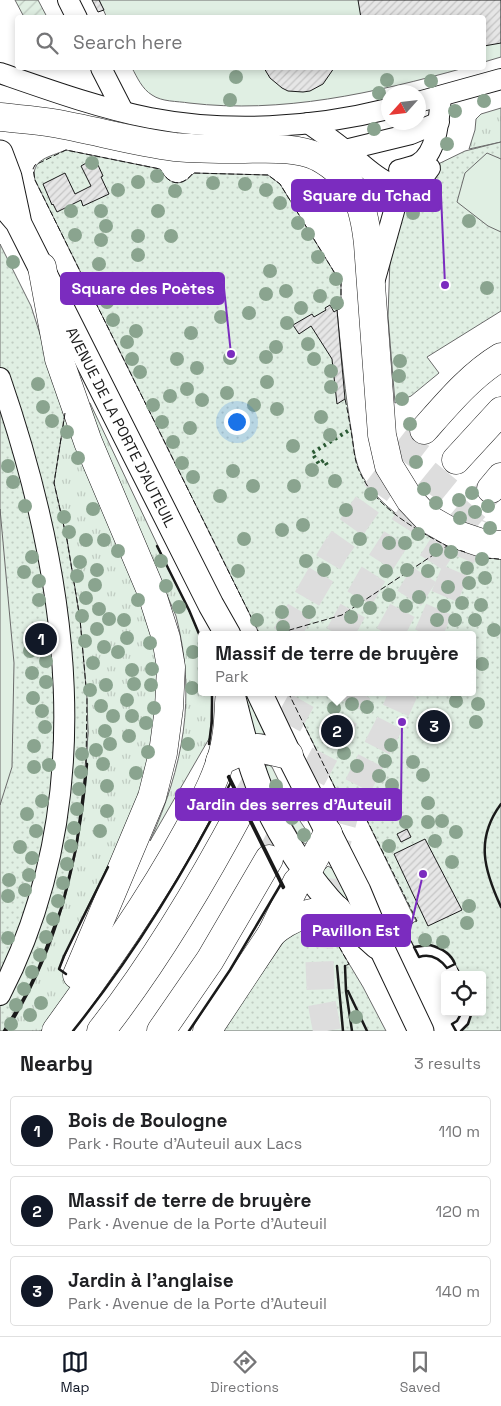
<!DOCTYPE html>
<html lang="en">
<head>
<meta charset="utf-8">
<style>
  body { margin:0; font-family:"Space Grotesk",sans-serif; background:#f2f2f2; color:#202124 }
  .controls { position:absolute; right:15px; bottom:15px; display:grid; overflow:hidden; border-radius:5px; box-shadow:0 2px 8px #0003 }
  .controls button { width:45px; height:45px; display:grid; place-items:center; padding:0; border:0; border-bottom:1px solid #e0e0e0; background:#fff; color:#202124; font:25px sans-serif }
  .compass { position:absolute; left:381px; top:85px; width:45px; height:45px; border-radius:50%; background:#fff; box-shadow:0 2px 8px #0003; rotate:243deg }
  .you { position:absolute; left:236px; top:421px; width:18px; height:18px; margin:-12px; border:4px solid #fff; border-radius:50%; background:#1a73e8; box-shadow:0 0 0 8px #1a73e833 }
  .badge { display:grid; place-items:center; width:32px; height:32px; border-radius:50%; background:#111827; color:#fff; font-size:16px; font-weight:700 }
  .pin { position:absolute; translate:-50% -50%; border:2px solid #fff; box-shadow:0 1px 5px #0006 }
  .popup { position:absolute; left:198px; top:631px; width:278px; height:65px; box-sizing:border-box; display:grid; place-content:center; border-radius:5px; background:#fff; filter:drop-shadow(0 1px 4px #0005); font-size:16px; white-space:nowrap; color:#757577 }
  .popup b { font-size:19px; color:#202124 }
  .popup::after { content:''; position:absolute; left:50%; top:100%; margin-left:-10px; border:10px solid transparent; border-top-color:#fff }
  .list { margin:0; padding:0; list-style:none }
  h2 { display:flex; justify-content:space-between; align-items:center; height:65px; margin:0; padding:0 20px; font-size:21px }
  h2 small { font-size:16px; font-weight:400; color:#757577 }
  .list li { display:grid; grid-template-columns:32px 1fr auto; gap:15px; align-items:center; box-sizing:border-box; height:70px; margin:0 10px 10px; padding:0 10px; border:1px solid #e0e0e0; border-radius:5px }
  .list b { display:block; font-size:19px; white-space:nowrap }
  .list p { margin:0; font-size:16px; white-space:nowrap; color:#757577 }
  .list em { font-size:16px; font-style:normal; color:#757577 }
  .icon { flex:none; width:28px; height:28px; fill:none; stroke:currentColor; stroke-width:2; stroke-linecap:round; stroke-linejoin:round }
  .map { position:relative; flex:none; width:501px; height:1031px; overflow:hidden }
  .search { position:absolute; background:#fff; box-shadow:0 2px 8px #0003; left:15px; right:15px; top:15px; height:55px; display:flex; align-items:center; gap:12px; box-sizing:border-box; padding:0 18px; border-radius:5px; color:#757577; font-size:19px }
  .sheet { height:305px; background:#fff }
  nav { display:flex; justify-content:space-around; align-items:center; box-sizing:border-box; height:70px; border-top:1px solid #e0e0e0; background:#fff; font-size:14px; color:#757577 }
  nav a { display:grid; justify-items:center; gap:2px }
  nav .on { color:#111827 }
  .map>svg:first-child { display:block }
  .grass { fill:url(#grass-tufts); stroke:#6a6a6a }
  .park { fill:url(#park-dots); stroke:#6a6a6a }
  .garden { fill:url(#garden-furrows); stroke:#6a6a6a }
  .pitch { fill:#e0efe3; stroke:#6a6a6a }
  .building { fill:url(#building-hatch); stroke:#1a1a1a }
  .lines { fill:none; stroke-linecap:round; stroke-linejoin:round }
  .highway-tunnel { stroke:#ddd; stroke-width:28; stroke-dasharray:28 14; stroke-linecap:butt }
  .minor-casing { stroke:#1a1a1a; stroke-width:22 }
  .major-casing { stroke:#1a1a1a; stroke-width:27 }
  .highway-casing { stroke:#1a1a1a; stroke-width:29 }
  .minor { stroke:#fff; stroke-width:20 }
  .major { stroke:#fff; stroke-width:25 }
  .highway { stroke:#fff; stroke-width:28 }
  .hedge { stroke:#2b5a34; stroke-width:4; stroke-dasharray:2.5 4; stroke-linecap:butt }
  .fence { stroke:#1a1a1a; stroke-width:1; stroke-dasharray:6 2.5; stroke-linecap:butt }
  .wall { stroke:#1a1a1a; stroke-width:2.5 }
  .tree { fill:#8aa48f }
  .labels { text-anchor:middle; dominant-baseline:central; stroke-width:4; stroke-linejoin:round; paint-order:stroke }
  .street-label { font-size:15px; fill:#1a1a1a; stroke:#fff }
  .leader { fill:none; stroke:#7b2cbf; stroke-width:2 }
  .callout-dot { fill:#7b2cbf; stroke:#fff; stroke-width:2 }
  .callout { fill:#7b2cbf; stroke:#7b2cbf; stroke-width:2 }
  .callout-label { font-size:16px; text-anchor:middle; font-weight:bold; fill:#fff }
</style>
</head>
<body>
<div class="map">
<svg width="501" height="1031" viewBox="0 0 501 1031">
  <defs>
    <pattern id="grass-tufts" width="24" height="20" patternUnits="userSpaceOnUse" patternTransform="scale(1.25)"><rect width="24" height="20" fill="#e0efe3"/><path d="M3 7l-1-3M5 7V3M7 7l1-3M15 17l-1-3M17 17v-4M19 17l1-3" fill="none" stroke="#c0ccc2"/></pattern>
    <pattern id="park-dots" width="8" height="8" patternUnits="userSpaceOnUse" patternTransform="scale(1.25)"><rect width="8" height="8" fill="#e0efe3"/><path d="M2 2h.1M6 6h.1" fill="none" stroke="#c0ccc2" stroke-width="1.8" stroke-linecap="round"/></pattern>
    <pattern id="garden-furrows" width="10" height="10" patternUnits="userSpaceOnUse" patternTransform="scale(1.25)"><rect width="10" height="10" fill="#e0efe3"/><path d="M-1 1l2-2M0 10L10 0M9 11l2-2" fill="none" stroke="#c0ccc2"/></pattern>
    <pattern id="building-hatch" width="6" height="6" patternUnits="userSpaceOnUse" patternTransform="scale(1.25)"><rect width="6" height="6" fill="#e6e6e6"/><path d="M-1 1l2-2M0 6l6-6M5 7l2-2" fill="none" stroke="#c5c5c5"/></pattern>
  </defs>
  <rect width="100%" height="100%" fill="#fff"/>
  <!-- grass -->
  <g class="grass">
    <polygon points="501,108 501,142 469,149 475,130 476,119 481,114"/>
    <path d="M90,403L196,626L202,641V692H212L210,737L150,841C183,767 197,697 176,616L86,405Z"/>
    <polygon points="65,413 139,587 159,649 155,752 120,842 79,924 59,969 77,981 41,1031 6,1031 26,996 40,968 63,906 77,848 85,789 88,732 80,619 67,540 54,483"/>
    <polygon points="243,692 251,692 268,734 255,734 253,730"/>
    <polygon points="269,765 272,767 294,812 310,836 310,841 306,844 302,842 273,790 265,766"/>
    <polygon points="328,866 333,869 355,907 323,878 323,871"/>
  </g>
  <!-- park -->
  <g class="park">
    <polygon points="501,142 501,311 427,357 439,373 411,396 395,403 388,316 390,259 399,211 430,168 465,151"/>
    <path d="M66,150L160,169C169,185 181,188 194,173L268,175L280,184L339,280H341V308L337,310C341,352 345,394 352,435C354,452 356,468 366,482C379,502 397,515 416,528C441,545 470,558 501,559V1031H461L468,1024L472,1012H482V975H461C451,954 440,940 414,947L404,927L416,921L353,792L340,798L288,692H472V635H260L35,180C30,159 50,157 66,150Z"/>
    <polygon points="0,244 31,306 65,413 54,483 67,540 80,619 87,698 88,732 81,816 76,848 62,906 39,967 25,996 4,1031 0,1031"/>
    <polygon points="317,925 330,932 363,987 386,1031 222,1031 291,931"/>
  </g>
  <!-- garden -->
  <polygon class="garden" points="15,0 38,0 47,17 24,17"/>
  <!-- pitch -->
  <g class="pitch">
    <polygon points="99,0 501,0 501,57 484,62 484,18 107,18"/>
    <path d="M132,68H464C374,93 282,114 189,103C177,101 162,102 152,95C142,89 137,77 132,68Z"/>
    <polygon points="487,153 501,159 501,232 488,226 457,202 465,173"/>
    <polygon points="0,509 14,663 12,767 0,805"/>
  </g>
  <!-- building -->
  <g class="building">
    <polygon points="92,0 99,0 104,10 98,12"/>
    <polygon points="358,0 501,0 501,43 484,46 484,18 361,18"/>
    <polygon points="264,68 334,68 323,84 310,91 303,92 288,91 282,88 270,78"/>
    <polygon points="88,162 91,168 98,165 103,176 101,177 109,194 83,206 81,200 57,212 53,204 52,205 43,184 65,173 75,194 91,186 81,166"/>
    <polygon points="330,305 334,312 337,310 345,399 337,404 332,359 311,326 299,334 293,325 312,314 314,317 326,310 325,308"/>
    <polygon points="407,829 411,837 401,842 397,834"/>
    <polygon points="425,839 462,910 428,926 394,854"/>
  </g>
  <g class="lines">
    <!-- highway-tunnel -->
    <g class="highway-tunnel">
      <polyline points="286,635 336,549 379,488 424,430"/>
      <polyline points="339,635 371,578 411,515 456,460"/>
      <polyline points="389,635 408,600 445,542 491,489"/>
      <polyline points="428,635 478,518"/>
      <polyline points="247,798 306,692"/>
      <polyline points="272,853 358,692"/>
      <polyline points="327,1031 321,999 319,949 327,878 346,809 392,719 404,692"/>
    </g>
    <defs>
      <g id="minor">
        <polyline points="68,0 77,18"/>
        <polyline points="101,68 123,111"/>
        <path d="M0,73C49,90 99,108 150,118C228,133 312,128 388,109"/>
        <polyline points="418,102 501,79"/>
        <path d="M308,123C321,132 334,141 346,151C358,160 376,179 390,183C405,188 422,181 430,168"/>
        <polyline points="345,150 411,134 439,122"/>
        <path d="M399,170C405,168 413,167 418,164C438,153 439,116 441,97"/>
        <polyline points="375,279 396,204 411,184"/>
        <path d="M0,378C69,578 101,800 0,995"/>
      </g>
      <g id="major">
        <polyline points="0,153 9,177 18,219"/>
        <polyline points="0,201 18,222 211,605 228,635"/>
        <polyline points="259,692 289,755 358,891 383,951 421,1031"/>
        <path d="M233,698C242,734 251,770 266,803C282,839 311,882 338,910C350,923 364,934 377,946"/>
      </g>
      <g id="highway">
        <path d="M0,117C17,119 35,120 53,123C94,130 134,142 175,147C197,149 218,149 239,149C264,149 295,146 318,157C355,177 364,205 368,244L382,435L389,466L410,500L427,518L455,534L482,543L501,545"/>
        <polyline points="42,267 59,359 88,442 151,591 166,638 171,667 169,708 163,753 152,797 77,975"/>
        <path d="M424,430C447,404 471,375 501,357"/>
        <polyline points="456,460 501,411"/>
        <polyline points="491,489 501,477"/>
        <polyline points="220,761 246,749 258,748 289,755"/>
        <path d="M272,933C292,916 312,911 337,910"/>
        <path d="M56,1031C103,966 149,902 187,832C203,803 221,771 226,738C229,723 228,707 230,692"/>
        <path d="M101,1031C156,961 201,885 243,806"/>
        <polyline points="161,1031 210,960 269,859"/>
        <polyline points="207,1031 272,933 297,882 307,872 328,833"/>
      </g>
    </defs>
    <!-- minor casing -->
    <use href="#minor" class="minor-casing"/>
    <!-- major casing -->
    <use href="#major" class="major-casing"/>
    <!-- highway casing -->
    <use href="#highway" class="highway-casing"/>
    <!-- minor -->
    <use href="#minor" class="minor"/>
    <!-- major -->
    <use href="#major" class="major"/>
    <!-- highway -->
    <use href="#highway" class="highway"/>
    <!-- hedge -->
    <polyline class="hedge" points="327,465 324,460 319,464 312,453 351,429"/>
    <!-- fence -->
    <g class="fence">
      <path d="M345,399C348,412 350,425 352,437C354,448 354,458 358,468C372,505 414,529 447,546"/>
      <polyline points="65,413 54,483 67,540 80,619 87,698 86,764"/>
      <polyline points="477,556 486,558 499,559"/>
      <path d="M260,635L35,180L33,169L35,165L66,150L160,169C169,185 181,188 193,173L268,175L280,184L339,280H341V308L337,310"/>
      <polyline points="272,635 342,615 447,546 465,552"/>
      <path d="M288,692L340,798L353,792L417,921L404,927L414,947C440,940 450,954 461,975"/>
      <path d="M315,924C333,929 340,950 349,964L345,966"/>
      <polyline points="461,1031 468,1024 472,1012"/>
    </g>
    <!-- wall -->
    <g class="wall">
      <polyline points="157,546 189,610 202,641"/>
      <polyline points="209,744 212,721 212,692"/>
      <polygon points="229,776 284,887 283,888 228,777"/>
      <path d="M501,804C475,839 484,870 501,907"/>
      <path d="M430,945C441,948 451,953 455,964L447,968C440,959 431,953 419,957L414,947Z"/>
      <polyline points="337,966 343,1031"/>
      <polyline points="345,966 346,991 352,1031"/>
      <polyline points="66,974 59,969 64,956 108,867"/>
      <polyline points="348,991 367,1031"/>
      <path d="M4,1031L25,996L39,967L62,906L76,848L87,764C79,859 58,950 6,1031"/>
      <path d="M73,1031C135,954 186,870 231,782"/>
      <polyline points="189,1031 230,970 281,884"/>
      <polyline points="456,1031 452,1024 457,1021 462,1012"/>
      <polyline points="461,1031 468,1024 472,1012"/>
    </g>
  </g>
  <!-- trees -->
  <g class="tree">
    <circle cx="236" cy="77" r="7"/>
    <circle cx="387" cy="80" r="7"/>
    <circle cx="431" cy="81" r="7"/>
    <circle cx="379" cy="93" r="7"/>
    <circle cx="230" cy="100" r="7"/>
    <circle cx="484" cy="101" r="7"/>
    <circle cx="455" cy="111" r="7"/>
    <circle cx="374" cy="129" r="7"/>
    <circle cx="447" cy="144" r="7"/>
    <circle cx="92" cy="163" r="7"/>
    <circle cx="157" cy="176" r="7"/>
    <circle cx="138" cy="182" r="7"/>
    <circle cx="213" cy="183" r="7"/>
    <circle cx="245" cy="184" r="7"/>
    <circle cx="118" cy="190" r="7"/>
    <circle cx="266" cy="190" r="7"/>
    <circle cx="175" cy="191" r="7"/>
    <circle cx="426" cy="196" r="7"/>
    <circle cx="280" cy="203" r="7"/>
    <circle cx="71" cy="211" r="7"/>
    <circle cx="101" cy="211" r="7"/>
    <circle cx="158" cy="211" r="7"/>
    <circle cx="413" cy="213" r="7"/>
    <circle cx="469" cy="221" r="7"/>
    <circle cx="298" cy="223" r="7"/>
    <circle cx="106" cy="226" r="7"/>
    <circle cx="308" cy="234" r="7"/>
    <circle cx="75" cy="235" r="7"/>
    <circle cx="138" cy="236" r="7"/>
    <circle cx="171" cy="236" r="7"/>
    <circle cx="101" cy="240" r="7"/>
    <circle cx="138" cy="255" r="7"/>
    <circle cx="318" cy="257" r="7"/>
    <circle cx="13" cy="262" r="7"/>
    <circle cx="99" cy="264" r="7"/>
    <circle cx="270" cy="271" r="7"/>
    <circle cx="121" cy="279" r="7"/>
    <circle cx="336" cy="279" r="7"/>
    <circle cx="93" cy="282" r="7"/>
    <circle cx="487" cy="288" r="7"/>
    <circle cx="286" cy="291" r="7"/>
    <circle cx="141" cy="294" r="7"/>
    <circle cx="266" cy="294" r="7"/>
    <circle cx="125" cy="296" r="7"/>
    <circle cx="320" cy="296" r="7"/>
    <circle cx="107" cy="302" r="7"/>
    <circle cx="337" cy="303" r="7"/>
    <circle cx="301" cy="308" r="7"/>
    <circle cx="249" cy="313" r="7"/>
    <circle cx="221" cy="317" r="7"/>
    <circle cx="113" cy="320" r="7"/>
    <circle cx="287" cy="323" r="7"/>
    <circle cx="136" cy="331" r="7"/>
    <circle cx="191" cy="333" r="7"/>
    <circle cx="127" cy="342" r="7"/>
    <circle cx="308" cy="344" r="7"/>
    <circle cx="276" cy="347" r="7"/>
    <circle cx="266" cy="357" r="7"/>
    <circle cx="230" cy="358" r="7"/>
    <circle cx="132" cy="359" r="7"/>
    <circle cx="177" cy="359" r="7"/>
    <circle cx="314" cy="359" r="7"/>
    <circle cx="400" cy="361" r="7"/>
    <circle cx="197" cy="368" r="7"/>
    <circle cx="331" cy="371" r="7"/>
    <circle cx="140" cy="372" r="7"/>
    <circle cx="399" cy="376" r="7"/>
    <circle cx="267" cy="382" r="7"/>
    <circle cx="38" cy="384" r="7"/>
    <circle cx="331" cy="387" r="7"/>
    <circle cx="187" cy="389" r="7"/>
    <circle cx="227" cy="393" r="7"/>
    <circle cx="170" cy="396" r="7"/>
    <circle cx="402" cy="399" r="7"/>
    <circle cx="202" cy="400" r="7"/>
    <circle cx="153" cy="405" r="7"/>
    <circle cx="254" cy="405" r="7"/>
    <circle cx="43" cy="407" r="7"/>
    <circle cx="277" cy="409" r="7"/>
    <circle cx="321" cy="417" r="7"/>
    <circle cx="52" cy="421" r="7"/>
    <circle cx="162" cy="422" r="7"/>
    <circle cx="410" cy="424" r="7"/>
    <circle cx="190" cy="428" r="7"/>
    <circle cx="67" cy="432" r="7"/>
    <circle cx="330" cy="435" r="7"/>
    <circle cx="173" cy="442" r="7"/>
    <circle cx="293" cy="446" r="7"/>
    <circle cx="78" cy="458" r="7"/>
    <circle cx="416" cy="462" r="7"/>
    <circle cx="182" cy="463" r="7"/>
    <circle cx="8" cy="466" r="7"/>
    <circle cx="312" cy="470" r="7"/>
    <circle cx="233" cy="471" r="7"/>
    <circle cx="193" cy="477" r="7"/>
    <circle cx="335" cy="481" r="7"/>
    <circle cx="13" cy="482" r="7"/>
    <circle cx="253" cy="486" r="7"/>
    <circle cx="294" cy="486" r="7"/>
    <circle cx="424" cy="489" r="7"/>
    <circle cx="472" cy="493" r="7"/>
    <circle cx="371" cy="494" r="7"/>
    <circle cx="220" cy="496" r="7"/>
    <circle cx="459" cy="500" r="7"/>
    <circle cx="436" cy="503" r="7"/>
    <circle cx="25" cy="506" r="7"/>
    <circle cx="488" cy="506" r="7"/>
    <circle cx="93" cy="509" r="7"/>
    <circle cx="346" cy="510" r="7"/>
    <circle cx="475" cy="512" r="7"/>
    <circle cx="64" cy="517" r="7"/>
    <circle cx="460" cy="518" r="7"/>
    <circle cx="303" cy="525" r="7"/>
    <circle cx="490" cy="528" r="7"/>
    <circle cx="282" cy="530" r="7"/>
    <circle cx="69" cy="532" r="7"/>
    <circle cx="418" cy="534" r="7"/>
    <circle cx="244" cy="539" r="7"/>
    <circle cx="360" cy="539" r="7"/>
    <circle cx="86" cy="540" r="7"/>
    <circle cx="104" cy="540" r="7"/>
    <circle cx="389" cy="543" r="7"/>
    <circle cx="405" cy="543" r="7"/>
    <circle cx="436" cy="550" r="7"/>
    <circle cx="118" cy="551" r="7"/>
    <circle cx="451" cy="552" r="7"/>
    <circle cx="32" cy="557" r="7"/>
    <circle cx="482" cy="559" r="7"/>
    <circle cx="161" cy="561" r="7"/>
    <circle cx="306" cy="561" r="7"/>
    <circle cx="80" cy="562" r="7"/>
    <circle cx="467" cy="568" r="7"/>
    <circle cx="97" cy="570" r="7"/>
    <circle cx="324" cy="570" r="7"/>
    <circle cx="407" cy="570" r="7"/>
    <circle cx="238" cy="571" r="7"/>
    <circle cx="386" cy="571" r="7"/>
    <circle cx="428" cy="571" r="7"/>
    <circle cx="24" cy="572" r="7"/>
    <circle cx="77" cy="576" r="7"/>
    <circle cx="485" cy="578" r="7"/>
    <circle cx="39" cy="581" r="7"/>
    <circle cx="469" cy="583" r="7"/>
    <circle cx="95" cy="585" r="7"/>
    <circle cx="166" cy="586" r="7"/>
    <circle cx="448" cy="587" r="7"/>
    <circle cx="389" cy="595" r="7"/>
    <circle cx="419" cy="597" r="7"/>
    <circle cx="86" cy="598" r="7"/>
    <circle cx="39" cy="600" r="7"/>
    <circle cx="138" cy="600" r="7"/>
    <circle cx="357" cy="601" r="7"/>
    <circle cx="462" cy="603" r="7"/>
    <circle cx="481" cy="605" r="7"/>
    <circle cx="406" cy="606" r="7"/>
    <circle cx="444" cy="606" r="7"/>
    <circle cx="179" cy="607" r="7"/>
    <circle cx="370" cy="608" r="7"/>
    <circle cx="99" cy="609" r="7"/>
    <circle cx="282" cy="612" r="7"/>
    <circle cx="309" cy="612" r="7"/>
    <circle cx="82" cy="616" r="7"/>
    <circle cx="351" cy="617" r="7"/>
    <circle cx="109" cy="619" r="7"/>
    <circle cx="124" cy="620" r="7"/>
    <circle cx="257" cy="620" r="7"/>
    <circle cx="437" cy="620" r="7"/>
    <circle cx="455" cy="620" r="7"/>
    <circle cx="475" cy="620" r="7"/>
    <circle cx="283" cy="627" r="7"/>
    <circle cx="97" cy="629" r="7"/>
    <circle cx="494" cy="630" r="7"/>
    <circle cx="127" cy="638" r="7"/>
    <circle cx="85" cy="641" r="7"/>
    <circle cx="150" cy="643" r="7"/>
    <circle cx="45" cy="644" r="7"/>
    <circle cx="104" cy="647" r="7"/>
    <circle cx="30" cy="651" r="7"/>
    <circle cx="118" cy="652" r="7"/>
    <circle cx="193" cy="652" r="7"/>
    <circle cx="46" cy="661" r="7"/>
    <circle cx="93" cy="663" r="7"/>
    <circle cx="482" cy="664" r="7"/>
    <circle cx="152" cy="669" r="7"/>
    <circle cx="132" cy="670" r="7"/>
    <circle cx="32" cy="673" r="7"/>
    <circle cx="46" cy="682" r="7"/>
    <circle cx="134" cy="684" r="7"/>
    <circle cx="106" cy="685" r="7"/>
    <circle cx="151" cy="685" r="7"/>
    <circle cx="192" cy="688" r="7"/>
    <circle cx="90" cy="690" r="7"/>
    <circle cx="33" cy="698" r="7"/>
    <circle cx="127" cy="700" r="7"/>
    <circle cx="456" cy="701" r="7"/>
    <circle cx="352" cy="704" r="7"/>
    <circle cx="478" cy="704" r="7"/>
    <circle cx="101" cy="706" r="7"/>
    <circle cx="367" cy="707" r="7"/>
    <circle cx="154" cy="708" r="7"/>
    <circle cx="334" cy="708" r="7"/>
    <circle cx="42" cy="711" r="7"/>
    <circle cx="113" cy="716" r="7"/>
    <circle cx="132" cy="716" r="7"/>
    <circle cx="342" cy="722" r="7"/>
    <circle cx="476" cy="722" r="7"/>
    <circle cx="146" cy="723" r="7"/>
    <circle cx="45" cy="727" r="7"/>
    <circle cx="105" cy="731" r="7"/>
    <circle cx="129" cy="736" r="7"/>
    <circle cx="334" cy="738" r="7"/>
    <circle cx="110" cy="744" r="7"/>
    <circle cx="188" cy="744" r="7"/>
    <circle cx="391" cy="745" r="7"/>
    <circle cx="34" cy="746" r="7"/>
    <circle cx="96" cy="750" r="7"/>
    <circle cx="148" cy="752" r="7"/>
    <circle cx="344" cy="753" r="7"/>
    <circle cx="82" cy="754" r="7"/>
    <circle cx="385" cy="761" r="7"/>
    <circle cx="413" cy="762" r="7"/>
    <circle cx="103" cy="764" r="7"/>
    <circle cx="49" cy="765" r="7"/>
    <circle cx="357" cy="766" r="7"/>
    <circle cx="34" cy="767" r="7"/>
    <circle cx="81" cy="772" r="7"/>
    <circle cx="136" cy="773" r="7"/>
    <circle cx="423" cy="775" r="7"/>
    <circle cx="379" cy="776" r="7"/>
    <circle cx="392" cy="785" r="7"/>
    <circle cx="107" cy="786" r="7"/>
    <circle cx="276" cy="786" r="7"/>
    <circle cx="79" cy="789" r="7"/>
    <circle cx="373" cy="799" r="7"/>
    <circle cx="42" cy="801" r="7"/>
    <circle cx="283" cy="802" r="7"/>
    <circle cx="428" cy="803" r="7"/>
    <circle cx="77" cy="809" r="7"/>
    <circle cx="107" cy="811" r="7"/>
    <circle cx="27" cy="814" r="7"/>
    <circle cx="292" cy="818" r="7"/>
    <circle cx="442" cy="821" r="7"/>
    <circle cx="406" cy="822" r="7"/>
    <circle cx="428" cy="822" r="7"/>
    <circle cx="74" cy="828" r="7"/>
    <circle cx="36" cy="831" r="7"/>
    <circle cx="100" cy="831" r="7"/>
    <circle cx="456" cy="832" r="7"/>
    <circle cx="304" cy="835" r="7"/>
    <circle cx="435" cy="841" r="7"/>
    <circle cx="71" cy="846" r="7"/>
    <circle cx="389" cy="846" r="7"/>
    <circle cx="20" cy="847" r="7"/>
    <circle cx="32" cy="858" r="7"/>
    <circle cx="452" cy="862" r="7"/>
    <circle cx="67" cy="864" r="7"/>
    <circle cx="29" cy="875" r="7"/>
    <circle cx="9" cy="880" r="7"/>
    <circle cx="63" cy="883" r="7"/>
    <circle cx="25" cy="890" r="7"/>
    <circle cx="8" cy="896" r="7"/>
    <circle cx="58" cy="901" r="7"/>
    <circle cx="469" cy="906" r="7"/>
    <circle cx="53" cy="919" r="7"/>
    <circle cx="467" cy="923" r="7"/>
    <circle cx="46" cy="937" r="7"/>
    <circle cx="8" cy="938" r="7"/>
    <circle cx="425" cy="940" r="7"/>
    <circle cx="443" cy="942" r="7"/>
    <circle cx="40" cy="955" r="7"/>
    <circle cx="32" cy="972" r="7"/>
    <circle cx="24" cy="989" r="7"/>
    <circle cx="41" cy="1003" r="7"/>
    <circle cx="16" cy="1005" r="7"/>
    <circle cx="30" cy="1015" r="7"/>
    <circle cx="356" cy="1017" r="7"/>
    <circle cx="11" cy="1024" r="7"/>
  </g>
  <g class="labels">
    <!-- street labels -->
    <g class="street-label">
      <text transform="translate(121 427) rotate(63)">AVENUE DE LA PORTE D'AUTEUIL</text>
    </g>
  </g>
  <!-- callouts -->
  <path class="leader" d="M445 285L441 195M231 354L224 288M402 722L401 804M423 874L410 930"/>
  <g class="callout-dot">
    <circle cx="445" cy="285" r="5"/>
    <circle cx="231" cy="354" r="5"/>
    <circle cx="402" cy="722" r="5"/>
    <circle cx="423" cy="874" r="5"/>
  </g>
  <g class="callout">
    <rect x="292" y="180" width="149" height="31" rx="5"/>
    <rect x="61" y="273" width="163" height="31" rx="5"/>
    <rect x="176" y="789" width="225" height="31" rx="5"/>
    <rect x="302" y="915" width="108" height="31" rx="5"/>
  </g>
  <g class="callout-label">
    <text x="367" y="201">Square du Tchad</text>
    <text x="143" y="294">Square des Poètes</text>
    <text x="289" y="810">Jardin des serres d’Auteuil</text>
    <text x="356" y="936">Pavillon Est</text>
  </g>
</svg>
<div class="controls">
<button><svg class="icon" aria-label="locate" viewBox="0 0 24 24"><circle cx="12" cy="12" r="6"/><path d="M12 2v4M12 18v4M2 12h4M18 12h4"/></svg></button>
</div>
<svg class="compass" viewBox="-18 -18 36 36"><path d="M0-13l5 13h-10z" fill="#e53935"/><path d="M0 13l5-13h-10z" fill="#757577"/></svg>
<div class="you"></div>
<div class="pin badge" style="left:41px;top:639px">1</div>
<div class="pin badge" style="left:337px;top:731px">2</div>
<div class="popup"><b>Massif de terre de bruyère</b>Park</div>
<div class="pin badge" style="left:434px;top:726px">3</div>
<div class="search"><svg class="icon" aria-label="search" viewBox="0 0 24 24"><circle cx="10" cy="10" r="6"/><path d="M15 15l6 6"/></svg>Search here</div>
</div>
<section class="sheet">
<h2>Nearby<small>3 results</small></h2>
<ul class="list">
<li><span class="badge">1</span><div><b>Bois de Boulogne</b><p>Park · Route d'Auteuil aux Lacs</p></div><em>110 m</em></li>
<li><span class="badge">2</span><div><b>Massif de terre de bruyère</b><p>Park · Avenue de la Porte d'Auteuil</p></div><em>120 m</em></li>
<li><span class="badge">3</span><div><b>Jardin à l'anglaise</b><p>Park · Avenue de la Porte d'Auteuil</p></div><em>140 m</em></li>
</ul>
</section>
<nav>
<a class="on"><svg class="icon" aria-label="map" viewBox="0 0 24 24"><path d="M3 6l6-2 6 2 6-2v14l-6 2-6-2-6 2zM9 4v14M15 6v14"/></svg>Map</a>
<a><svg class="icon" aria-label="directions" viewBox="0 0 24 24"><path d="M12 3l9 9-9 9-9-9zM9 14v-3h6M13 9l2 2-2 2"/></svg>Directions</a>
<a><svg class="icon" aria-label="saved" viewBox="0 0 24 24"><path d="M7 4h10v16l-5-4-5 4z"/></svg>Saved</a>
</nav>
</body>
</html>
